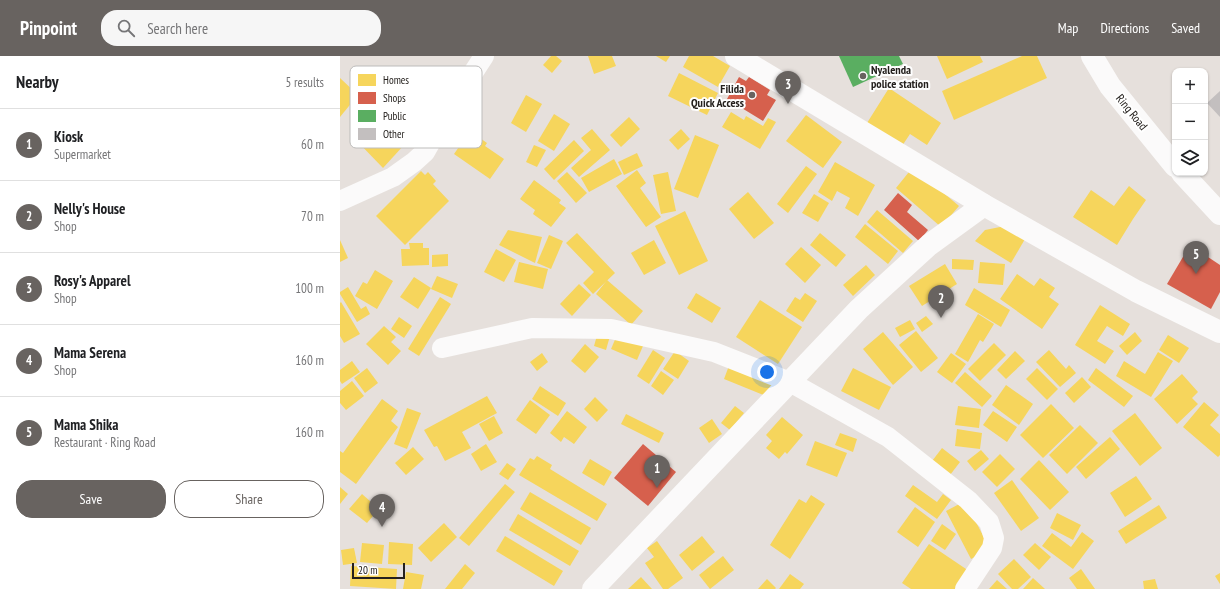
<!DOCTYPE html>
<html lang="en">
<head>
<meta charset="utf-8">
<style>
  body { margin:0; font-family:"PT Sans Narrow",sans-serif; background:#f6f6f6; color:#202124 }
  .controls { position:absolute; right:12px; top:12px; display:grid; overflow:hidden; border-radius:8px; box-shadow:0 1px 3px #0004 }
  .controls button { width:36px; height:36px; display:grid; place-items:center; padding:0; border:0; border-bottom:1px solid #e0e0e0; background:#fff; color:#202124; font:20px sans-serif }
  .scale { position:absolute; left:12px; bottom:10px; width:53px; box-sizing:border-box; padding-left:4px; border:2px solid #24201d; border-top:0; font-size:11px; line-height:14px; white-space:nowrap; color:#24201d; -webkit-text-stroke:3px #fff; paint-order:stroke }
  .you { position:absolute; left:427px; top:316px; width:14px; height:14px; margin:-10px; border:3px solid #fff; border-radius:50%; background:#1a73e8; box-shadow:0 0 0 6px #1a73e833 }
  .badge { display:grid; place-items:center; width:26px; height:26px; border-radius:50%; background:#686360; color:#fff; font-size:13px; font-weight:700 }
  .pin { position:absolute; translate:-50% -33px; filter:drop-shadow(0 1px 2px #0008) }
  .pin::after { content:''; position:absolute; top:21px; width:14px; height:12px; background:inherit; clip-path:polygon(0 0,100% 0,50% 100%) }
  .list { margin:0; padding:0; list-style:none }
  h2 { display:flex; justify-content:space-between; align-items:center; height:52px; margin:0; padding:0 16px; font-size:17px }
  h2 small { font-size:13px; font-weight:400; color:#757577 }
  .list li { display:grid; grid-template-columns:26px 1fr auto; gap:12px; align-items:center; box-sizing:border-box; height:72px; padding:0 16px; border-top:1px solid #e0e0e0 }
  .list b { display:block; font-size:15px; white-space:nowrap }
  .list p { margin:0; font-size:13px; white-space:nowrap; color:#757577 }
  .list em { font-size:13px; font-style:normal; color:#757577 }
  .actions { display:flex; gap:8px; padding:12px 16px }
  .actions a { flex:1; padding:9px 0; border:1px solid #686360; border-radius:16px; text-align:center; font-size:14px; color:#686360 }
  .actions .main { background:#686360; color:#fff }
  .icon { flex:none; width:22px; height:22px; fill:none; stroke:currentColor; stroke-width:2; stroke-linecap:round; stroke-linejoin:round }
  .map { position:relative; flex:none; width:880px; height:533px; overflow:hidden }
  header { display:flex; align-items:center; gap:24px; box-sizing:border-box; height:56px; padding:0 20px; background:#686360; color:#fff }
  header strong { font-size:19px }
  nav { display:flex; gap:22px; margin-inline-start:auto; font-size:14px }
  .search { width:280px; height:36px; background:#f6f6f6; display:flex; align-items:center; gap:10px; box-sizing:border-box; padding:0 14px; border-radius:16px; color:#757577; font-size:15px }
  main { display:flex }
  aside { flex:1; background:#fff }
  .map>svg:first-child { display:block }
  .homes { fill:#f6d55c }
  .shops { fill:#d6604d }
  .public { fill:#5aae61 }
  .building { fill:#c3bfbf }
  .lines { fill:none; stroke-linecap:round; stroke-linejoin:round }
  .minor { stroke:#fbfafa; stroke-width:20 }
  .tertiary { stroke:#fbfafa; stroke-width:22 }
  .secondary { stroke:#fbfafa; stroke-width:22 }
  .poi-dot { fill:#686360; stroke:#fff; stroke-width:1.5 }
  .labels { text-anchor:middle; dominant-baseline:central; stroke-width:4; stroke-linejoin:round; paint-order:stroke }
  .poi-label { font-size:12px; font-weight:bold; fill:#24201d; stroke:#fff; text-anchor:start }
  .street-label { font-size:12px; fill:#24201d; stroke:#fff }
  .key { fill:#fff; stroke:#bdbcbb; stroke-width:1 }
  .key-label { font-size:11px; fill:#24201d }
</style>
</head>
<body>
<header>
<strong>Pinpoint</strong>
<div class="search"><svg class="icon" aria-label="search" viewBox="0 0 24 24"><circle cx="10" cy="10" r="6"/><path d="M15 15l6 6"/></svg>Search here</div>
<nav><a>Map</a><a>Directions</a><a>Saved</a></nav>
</header>
<main>
<aside>
<h2>Nearby<small>5 results</small></h2>
<ul class="list">
<li><span class="badge">1</span><div><b>Kiosk</b><p>Supermarket</p></div><em>60 m</em></li>
<li><span class="badge">2</span><div><b>Nelly's House</b><p>Shop</p></div><em>70 m</em></li>
<li><span class="badge">3</span><div><b>Rosy's Apparel</b><p>Shop</p></div><em>100 m</em></li>
<li><span class="badge">4</span><div><b>Mama Serena</b><p>Shop</p></div><em>160 m</em></li>
<li><span class="badge">5</span><div><b>Mama Shika</b><p>Restaurant · Ring Road</p></div><em>160 m</em></li>
</ul>
<div class="actions"><a class="main">Save</a><a>Share</a></div>
</aside>
<div class="map">
<svg width="880" height="533" viewBox="0 0 880 533">
  <rect width="100%" height="100%" fill="#e6e0dc"/>
  <!-- homes -->
  <g class="homes">
    <polygon points="211,0 216,0 222,5 212,17 203,9"/>
    <polygon points="248,0 272,0 276,10 254,18"/>
    <polygon points="316,0 330,0 326,6"/>
    <polygon points="349,0 373,0 390,10 378,31 343,11"/>
    <polygon points="597,0 640,0 643,6 607,23"/>
    <polygon points="682,0 697,0 707,22 614,64 602,35"/>
    <polygon points="339,17 378,37 367,59 328,40"/>
    <polygon points="0,22 18,39 0,61"/>
    <polygon points="549,32 601,67 587,89 570,78 562,90 527,67"/>
    <polygon points="186,39 202,48 186,76 171,67"/>
    <polygon points="391,56 404,64 406,60 423,70 428,62 436,66 420,93 382,71"/>
    <polygon points="214,58 230,68 214,95 198,85"/>
    <polygon points="466,59 502,86 483,112 446,85"/>
    <polygon points="36,60 64,89 43,112 14,82"/>
    <polygon points="289,61 300,73 281,91 270,79"/>
    <polygon points="252,73 270,94 239,121 231,112 251,94 241,82"/>
    <polygon points="341,73 350,83 338,94 329,84"/>
    <polygon points="130,75 147,87 145,90 164,103 150,123 114,98"/>
    <polygon points="355,79 379,89 358,142 334,133"/>
    <polygon points="234,84 244,95 214,124 204,113"/>
    <polygon points="194,89 206,94 197,111 186,106"/>
    <polygon points="297,97 303,110 284,119 278,106"/>
    <polygon points="274,103 282,118 249,136 241,122"/>
    <polygon points="495,106 535,129 518,160 505,152 510,142 497,135 492,145 478,136"/>
    <polygon points="466,110 477,118 448,157 437,148"/>
    <polygon points="573,111 619,150 601,171 556,132"/>
    <polygon points="297,114 306,127 300,132 321,161 306,171 276,130"/>
    <polygon points="81,115 85,119 88,116 96,125 93,128 109,145 65,189 36,160"/>
    <polygon points="227,116 247,137 236,147 217,125"/>
    <polygon points="328,116 336,155 321,158 313,119"/>
    <polygon points="194,124 221,144 219,147 226,152 211,171 193,158 195,154 180,143"/>
    <polygon points="789,130 806,144 793,163 777,189 733,161 751,134 774,150"/>
    <polygon points="408,136 434,167 414,183 389,153"/>
    <polygon points="474,138 489,147 478,166 462,157"/>
    <polygon points="537,154 573,185 563,197 527,166"/>
    <polygon points="345,155 368,205 339,219 315,170"/>
    <polygon points="525,168 558,195 548,208 515,181"/>
    <polygon points="665,170 685,183 671,207 635,185 645,174"/>
    <polygon points="168,174 202,181 195,207 159,189"/>
    <polygon points="237,177 275,217 253,238 243,227 254,216 226,187"/>
    <polygon points="480,177 506,199 496,211 470,189"/>
    <polygon points="209,179 223,185 211,213 197,207"/>
    <polygon points="0,184 8,202 0,206"/>
    <polygon points="314,184 326,207 304,219 291,197"/>
    <polygon points="69,187 83,187 83,192 89,192 89,209 62,210 61,193 70,193"/>
    <polygon points="461,191 481,209 465,227 445,208"/>
    <polygon points="156,193 176,204 164,226 144,216"/>
    <polygon points="108,198 108,210 92,211 92,199"/>
    <polygon points="612,203 634,204 633,214 612,213"/>
    <polygon points="179,206 208,213 203,233 174,226"/>
    <polygon points="640,206 665,208 663,229 638,227"/>
    <polygon points="605,208 617,228 582,250 569,230"/>
    <polygon points="526,209 535,219 513,240 503,229"/>
    <polygon points="35,214 53,225 37,253 15,240 23,226 27,228"/>
    <polygon points="677,218 694,230 700,222 715,232 709,241 719,248 702,273 660,243"/>
    <polygon points="97,220 118,228 112,242 91,233"/>
    <polygon points="74,221 91,232 78,253 60,241"/>
    <polygon points="267,224 303,255 291,269 256,238"/>
    <polygon points="239,228 251,239 232,260 220,248"/>
    <polygon points="8,231 21,253 26,250 30,258 17,266 0,238 0,236"/>
    <polygon points="634,232 670,254 661,271 625,249"/>
    <polygon points="356,237 381,252 372,267 347,252"/>
    <polygon points="465,237 477,245 463,266 446,255 455,241 460,244"/>
    <polygon points="100,241 111,248 79,300 68,293"/>
    <polygon points="420,244 462,271 438,308 396,281"/>
    <polygon points="1,246 20,278 4,287 0,280 0,247"/>
    <polygon points="760,249 790,268 783,280 767,270 757,285 774,295 765,308 735,289"/>
    <polygon points="638,258 654,268 643,286 640,284 628,306 615,298"/>
    <polygon points="586,260 593,268 582,276 576,267"/>
    <polygon points="59,261 72,270 64,282 51,273"/>
    <polygon points="570,264 575,273 560,281 555,272"/>
    <polygon points="44,270 56,281 51,286 61,295 48,309 26,288"/>
    <polygon points="576,275 598,302 581,316 559,289"/>
    <polygon points="258,276 270,280 266,294 254,290"/>
    <polygon points="543,276 573,311 553,329 523,293"/>
    <polygon points="795,276 802,285 787,299 779,290"/>
    <polygon points="277,279 303,290 297,304 271,293"/>
    <polygon points="828,279 849,292 839,307 819,294"/>
    <polygon points="654,287 666,299 640,325 628,313"/>
    <polygon points="245,288 259,301 245,317 231,305"/>
    <polygon points="313,294 325,302 309,328 297,320"/>
    <polygon points="709,294 726,313 729,309 736,317 720,331 696,306"/>
    <polygon points="335,295 349,305 338,323 323,313"/>
    <polygon points="675,295 685,305 666,323 657,314"/>
    <polygon points="818,296 833,305 811,341 776,320 784,305 805,318"/>
    <polygon points="202,297 208,306 197,315 190,306"/>
    <polygon points="611,297 626,308 612,327 597,316"/>
    <polygon points="12,305 20,316 2,328 0,325 0,314"/>
    <polygon points="390,307 434,325 428,341 384,323"/>
    <polygon points="27,312 38,327 25,337 14,322"/>
    <polygon points="513,312 551,331 539,354 501,335"/>
    <polygon points="697,312 718,333 707,344 686,323"/>
    <polygon points="756,312 793,340 784,351 748,324"/>
    <polygon points="321,315 334,324 323,339 311,330"/>
    <polygon points="625,316 652,340 642,351 615,327"/>
    <polygon points="842,318 858,336 852,342 858,348 837,368 814,343"/>
    <polygon points="742,321 751,331 734,347 725,337"/>
    <polygon points="12,325 24,340 6,354 0,347 0,335"/>
    <polygon points="666,329 693,348 679,369 652,349"/>
    <polygon points="200,330 226,347 218,360 192,343"/>
    <polygon points="147,340 157,357 122,376 131,392 105,405 97,390 94,391 84,374"/>
    <polygon points="255,341 268,354 257,366 244,353"/>
    <polygon points="42,343 58,355 51,365 58,371 16,428 0,416 0,395 3,397"/>
    <polygon points="190,344 210,359 196,378 176,364"/>
    <polygon points="864,346 879,359 870,369 880,378 880,399 878,401 843,371"/>
    <polygon points="711,348 734,372 703,402 680,379"/>
    <polygon points="395,350 404,357 390,374 381,367"/>
    <polygon points="618,350 641,353 639,372 615,369"/>
    <polygon points="67,352 81,357 67,393 54,388"/>
    <polygon points="227,355 247,371 234,388 224,381 221,386 210,377"/>
    <polygon points="653,355 677,371 667,386 643,369"/>
    <polygon points="795,357 822,392 800,410 772,375"/>
    <polygon points="286,358 324,377 319,387 281,368"/>
    <polygon points="154,360 163,377 149,385 139,368"/>
    <polygon points="442,361 463,379 447,398 445,396 439,403 426,392 432,385 426,379"/>
    <polygon points="372,363 382,378 369,387 359,372"/>
    <polygon points="740,369 758,387 727,418 709,399"/>
    <polygon points="617,373 642,377 640,393 615,390"/>
    <polygon points="500,377 517,383 513,396 495,389"/>
    <polygon points="770,381 780,393 746,423 736,411"/>
    <polygon points="475,385 507,397 497,421 466,409"/>
    <polygon points="146,388 157,406 141,415 131,398"/>
    <polygon points="73,391 84,403 66,419 55,407"/>
    <polygon points="602,392 620,406 607,423 589,409"/>
    <polygon points="641,394 649,403 635,415 627,405"/>
    <polygon points="660,398 675,413 657,431 642,416"/>
    <polygon points="197,400 212,409 210,413 267,448 257,465 179,419 190,402 194,404"/>
    <polygon points="250,403 272,416 264,430 242,417"/>
    <polygon points="699,404 729,436 710,454 680,423"/>
    <polygon points="167,407 176,413 168,424 159,418"/>
    <polygon points="796,420 812,443 785,461 770,437"/>
    <polygon points="672,424 699,462 681,475 654,437"/>
    <polygon points="165,428 175,436 129,490 119,482"/>
    <polygon points="573,429 597,446 603,438 611,444 597,463 565,440"/>
    <polygon points="0,431 8,438 0,448"/>
    <polygon points="190,436 251,472 241,489 180,453"/>
    <polygon points="22,438 39,453 27,467 9,453"/>
    <polygon points="471,439 485,448 450,503 430,489 459,443 466,447"/>
    <polygon points="625,445 650,493 631,503 606,455"/>
    <polygon points="819,449 827,462 786,488 778,475"/>
    <polygon points="575,451 595,466 578,491 557,476"/>
    <polygon points="717,457 741,469 733,484 710,472"/>
    <polygon points="178,458 239,495 230,510 169,474"/>
    <polygon points="104,467 117,481 91,506 78,492"/>
    <polygon points="602,468 616,478 605,494 591,485"/>
    <polygon points="742,476 754,485 733,513 702,490 712,477 731,491"/>
    <polygon points="165,480 223,515 214,530 156,495"/>
    <polygon points="362,480 375,496 352,515 339,499"/>
    <polygon points="317,485 343,522 328,533 323,533 305,507 314,501 307,492"/>
    <polygon points="49,486 73,488 72,509 48,508"/>
    <polygon points="22,487 44,489 42,508 20,506"/>
    <polygon points="695,487 711,501 699,514 683,499"/>
    <polygon points="589,488 629,515 617,533 571,533 562,527"/>
    <polygon points="14,492 17,507 3,509 1,494"/>
    <polygon points="383,500 394,514 370,533 359,519"/>
    <polygon points="674,503 691,521 678,533 672,533 658,518"/>
    <polygon points="125,508 135,517 122,533 105,533"/>
    <polygon points="11,510 57,513 56,533 10,530"/>
    <polygon points="741,513 755,533 737,533 729,522"/>
    <polygon points="66,516 84,519 81,533 63,533"/>
    <polygon points="880,517 880,528 875,520"/>
    <polygon points="450,518 464,528 460,533 439,533"/>
    <polygon points="301,521 312,533 288,533"/>
    <polygon points="693,522 705,533 683,533"/>
    <polygon points="427,523 436,532 435,533 418,533"/>
    <polygon points="815,523 818,533 804,533 803,525"/>
    <polygon points="657,524 667,533 649,533"/>
  </g>
  <!-- shops -->
  <g class="shops">
    <polygon points="399,21 406,25 409,21 430,34 427,39 436,44 423,65 387,43"/>
    <polygon points="558,137 572,149 567,156 588,174 579,185 544,154"/>
    <polygon points="850,189 880,209 880,236 871,253 827,228"/>
    <polygon points="303,388 336,416 308,450 274,422"/>
  </g>
  <!-- public -->
  <polygon class="public" points="499,0 559,0 563,8 513,31"/>
  <!-- building -->
  <polygon class="building" points="880,35 880,61 867,47"/>
  <g class="lines">
    <!-- minor -->
    <g class="minor">
      <polyline points="0,145 53,121 74,106 85,96 107,57 144,0"/>
      <polyline points="102,292 192,272 271,273 374,296 450,326 548,381 628,444 649,466 654,482 652,492 625,533"/>
    </g>
    <!-- tertiary -->
    <g class="tertiary">
      <polyline points="396,0 644,149 796,235 880,276"/>
      <polyline points="253,533 519,253 589,189 644,149"/>
    </g>
    <!-- secondary -->
    <g class="secondary">
      <polyline points="752,0 770,30 835,110"/>
      <polyline points="842,117 880,158"/>
    </g>
  </g>
  <!-- markers -->
  <g class="poi-dot">
    <circle cx="523" cy="20" r="4"/>
    <circle cx="412" cy="39" r="4"/>
  </g>
  <g class="labels">
    <!-- poi labels -->
    <g class="poi-label">
      <text x="531" y="13">Nyalenda<tspan x="531" dy="14">police station</tspan></text>
      <text x="404" y="32" text-anchor="end">Filida<tspan x="404" dy="14">Quick Access</tspan></text>
    </g>
    <!-- street labels -->
    <g class="street-label">
      <text transform="translate(792 56) rotate(51)">Ring Road</text>
    </g>
  </g>
  <!-- legend -->
  <rect x="10" y="10" width="132" height="82" rx="6" class="key"/>
  <rect x="18" y="18" width="18" height="12" fill="#f6d55c"/>
  <rect x="18" y="36" width="18" height="12" fill="#d6604d"/>
  <rect x="18" y="54" width="18" height="12" fill="#5aae61"/>
  <rect x="18" y="72" width="18" height="12" fill="#c3bfbf"/>
  <g class="key-label">
    <text x="43" y="28">Homes</text>
    <text x="43" y="46">Shops</text>
    <text x="43" y="64">Public</text>
    <text x="43" y="82">Other</text>
  </g>
</svg>
<div class="controls">
<button>+</button>
<button>−</button>
<button><svg class="icon" aria-label="layers" viewBox="0 0 24 24"><path d="M12 4l9 5-9 5-9-5zM3 14l9 5 9-5"/></svg></button>
</div>
<div class="scale">20 m</div>
<div class="you"></div>
<div class="pin badge" style="left:317px;top:432px">1</div>
<div class="pin badge" style="left:601px;top:262px">2</div>
<div class="pin badge" style="left:448px;top:48px">3</div>
<div class="pin badge" style="left:42px;top:471px">4</div>
<div class="pin badge" style="left:856px;top:218px">5</div>
</div>
</main>
</body>
</html>
